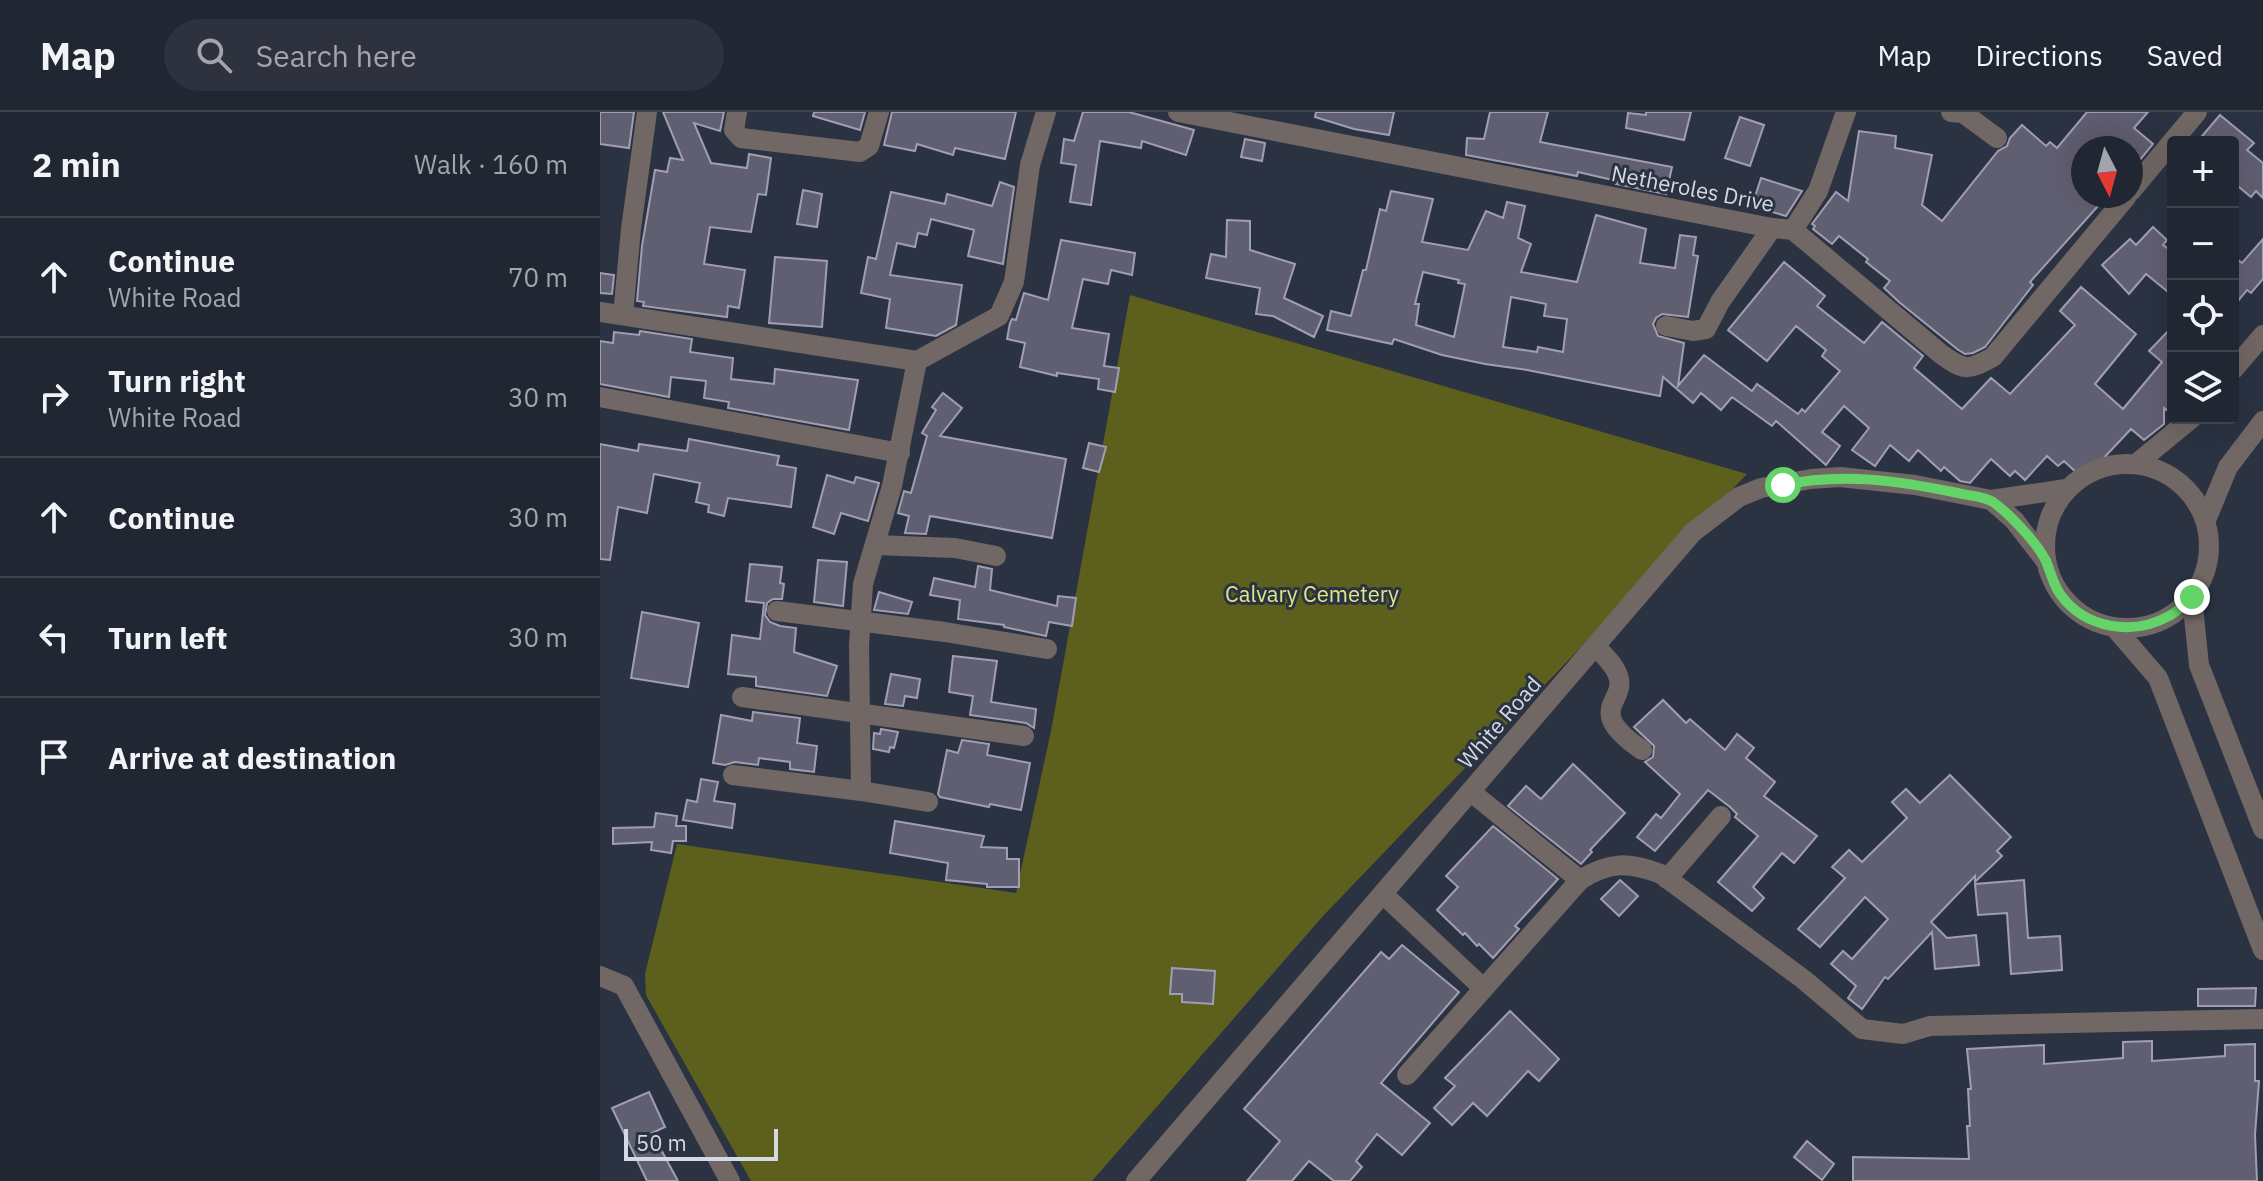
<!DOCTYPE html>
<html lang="en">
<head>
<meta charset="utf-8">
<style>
  body { margin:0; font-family:"IBM Plex Sans",sans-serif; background:#2d323e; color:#f1f3f6 }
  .controls { position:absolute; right:24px; top:24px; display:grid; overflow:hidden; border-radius:8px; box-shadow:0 8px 32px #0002 }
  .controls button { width:72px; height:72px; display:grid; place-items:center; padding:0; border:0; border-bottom:2px solid #3d434d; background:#202632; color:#f1f3f6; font:40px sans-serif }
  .compass { position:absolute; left:1471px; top:24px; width:72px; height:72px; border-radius:50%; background:#202632; box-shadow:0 8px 32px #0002; rotate:174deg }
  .scale { position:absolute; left:24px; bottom:20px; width:154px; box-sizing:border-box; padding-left:8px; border:4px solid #d4dae4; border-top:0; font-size:22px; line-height:28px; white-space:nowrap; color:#d4dae4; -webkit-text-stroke:6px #2b3343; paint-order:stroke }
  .stop { position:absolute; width:24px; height:24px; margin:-18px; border:6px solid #64d468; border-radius:50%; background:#fff }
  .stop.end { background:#64d468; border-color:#fff; box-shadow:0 2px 8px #0008 }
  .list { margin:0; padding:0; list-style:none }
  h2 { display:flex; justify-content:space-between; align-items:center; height:104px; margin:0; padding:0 32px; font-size:34px }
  h2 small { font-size:26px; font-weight:400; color:#a2a5ac }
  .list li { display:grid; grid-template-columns:52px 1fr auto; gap:24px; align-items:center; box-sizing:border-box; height:120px; padding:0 32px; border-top:2px solid #3d434d }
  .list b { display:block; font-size:30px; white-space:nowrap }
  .list p { margin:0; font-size:26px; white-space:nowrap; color:#a2a5ac }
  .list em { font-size:26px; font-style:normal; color:#a2a5ac }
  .icon { flex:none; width:44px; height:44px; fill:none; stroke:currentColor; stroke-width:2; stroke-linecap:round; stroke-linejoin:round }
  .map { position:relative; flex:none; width:1663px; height:1069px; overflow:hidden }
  header { display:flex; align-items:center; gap:48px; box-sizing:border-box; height:112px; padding:0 40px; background:#202632; border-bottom:2px solid #3d434d }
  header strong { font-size:38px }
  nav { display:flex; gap:44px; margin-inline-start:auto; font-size:28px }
  .search { width:560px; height:72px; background:#2d323e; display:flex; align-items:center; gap:20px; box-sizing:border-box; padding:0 28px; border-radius:44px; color:#a2a5ac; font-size:30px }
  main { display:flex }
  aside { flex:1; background:#202632 }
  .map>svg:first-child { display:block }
  .green { fill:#5d601d }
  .building { fill:#605e71; stroke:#a09eb2; stroke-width:2; fill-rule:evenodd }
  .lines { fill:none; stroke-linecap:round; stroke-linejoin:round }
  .minor { stroke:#716764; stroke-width:20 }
  .tertiary { stroke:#716764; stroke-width:20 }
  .route { stroke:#64d468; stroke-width:10 }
  .labels { text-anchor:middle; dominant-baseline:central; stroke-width:6; stroke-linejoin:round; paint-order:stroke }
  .street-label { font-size:22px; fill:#d4dae4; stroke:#2b3343 }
  .park-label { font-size:22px; fill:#dfe787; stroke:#2b3343 }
</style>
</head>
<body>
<header>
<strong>Map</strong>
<div class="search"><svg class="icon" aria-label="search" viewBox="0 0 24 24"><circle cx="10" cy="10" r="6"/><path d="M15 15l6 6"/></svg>Search here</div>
<nav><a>Map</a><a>Directions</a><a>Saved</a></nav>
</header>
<main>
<aside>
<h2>2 min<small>Walk · 160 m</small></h2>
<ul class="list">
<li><svg class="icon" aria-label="ahead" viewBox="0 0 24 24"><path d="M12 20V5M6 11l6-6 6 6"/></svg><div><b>Continue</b><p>White Road</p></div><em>70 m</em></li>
<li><svg class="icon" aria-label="right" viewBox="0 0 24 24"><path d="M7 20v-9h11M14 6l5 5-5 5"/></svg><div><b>Turn right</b><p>White Road</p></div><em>30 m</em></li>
<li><svg class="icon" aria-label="ahead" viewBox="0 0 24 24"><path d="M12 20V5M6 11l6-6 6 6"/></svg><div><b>Continue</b></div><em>30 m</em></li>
<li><svg class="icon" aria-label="left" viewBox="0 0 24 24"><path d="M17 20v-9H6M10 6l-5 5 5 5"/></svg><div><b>Turn left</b></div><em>30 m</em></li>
<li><svg class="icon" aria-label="arrive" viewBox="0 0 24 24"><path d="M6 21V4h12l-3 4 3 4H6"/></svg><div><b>Arrive at destination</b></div></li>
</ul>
</aside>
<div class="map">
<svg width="1663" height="1069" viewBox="0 0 1663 1069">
  <rect width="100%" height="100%" fill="#2b3343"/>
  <!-- green -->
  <polygon class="green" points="530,183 1147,362 723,804 492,1069 151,1069 46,883 45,862 77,732 416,781 451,619"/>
  <!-- building -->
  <g class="building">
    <polygon points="0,0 34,0 29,36 0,32"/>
    <polygon points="63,0 124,0 120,19 94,11 111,51 147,56 149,42 171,46 166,83 158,82 151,120 110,115 104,152 145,158 139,196 128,194 127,205 43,194 44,190 37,189 42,134 55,58 67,60 70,46 83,48"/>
    <polygon points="214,0 265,0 260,18 213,4"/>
    <polygon points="292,0 416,0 405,47 355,36 353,43 317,32 315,39 284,33"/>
    <polygon points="483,0 529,0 594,18 586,43 542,29 541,36 500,29 491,93 470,90 476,53 461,51 464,27 474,29"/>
    <polygon points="716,0 794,0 789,23 754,17 715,5"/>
    <polygon points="890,0 948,0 940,30 1072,55 1066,82 1016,72 1017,69 978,60 977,64 866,43 867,26 884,27"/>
    <polygon points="1046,0 1091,0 1084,28 1026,16 1028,1 1046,3"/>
    <polygon points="1487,0 1548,0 1534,16 1553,32 1531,59 1531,36 1483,36 1483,84 1507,84 1430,170 1433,173 1385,235 1373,241 1365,242 1357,237 1299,190 1284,176 1290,169 1266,150 1268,147 1239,124 1232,132 1213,117 1215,114 1212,112 1236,80 1248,89 1259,19 1296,24 1295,36 1332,43 1322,93 1342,109 1398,39 1407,34 1410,26 1422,13 1446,34 1450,30 1457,36"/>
    <polygon points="1620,3 1654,31 1647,38 1663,51 1663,86 1656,79 1651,85 1633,70 1633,30 1597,30"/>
    <polygon points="1140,5 1164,13 1150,54 1125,46"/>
    <polygon points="645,27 665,31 662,49 641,45"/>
    <polygon points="1161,66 1202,79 1186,104 1152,94"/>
    <polygon points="400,70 414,75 403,152 368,144 374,118 331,107 327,123 318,121 315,135 297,131 290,163 362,173 356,213 336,224 286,216 290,187 261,181 268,145 276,147 291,80 345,92 347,82 392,94"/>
    <polygon points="203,78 222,82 217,115 197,112"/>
    <path d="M791,79L833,87L822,130L868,138L886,99L903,106L907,90L925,94L918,126L931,132L921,160L977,170L996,103L1046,117L1040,151L1075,156L1080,123L1096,125L1093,143L1098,144L1088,205L1062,202L1056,206L1053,212L1058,224L1084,231L1078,274L1104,243L1152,279L1157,272L1198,302L1202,297L1205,300L1240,259L1222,244L1226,238L1196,214L1167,249L1128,218L1184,150L1225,184L1217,194L1264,231L1282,210L1323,244L1314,256L1362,297L1391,266L1410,282L1475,213L1460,199L1481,175L1536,222L1495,272L1523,297L1562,250L1549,239L1573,214V303L1564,296V312L1544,328L1531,317L1501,349L1477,361L1464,349L1458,354L1447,344L1425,368L1415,359L1410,364L1391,347L1370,371L1360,369L1344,355L1341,359L1318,338L1309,349L1290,333L1275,354L1252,338L1269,316L1244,294L1222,320L1240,334L1226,353L1176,309L1172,314L1132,285L1121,298L1101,281L1093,291L1063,265L1060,284L927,258L885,252L842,243L794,227L792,232L727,218L731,199L751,204L763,158H766L780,97L786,99ZM823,160L859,168L858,171L865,172L854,225L816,213L819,192H815ZM911,185L946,192L944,204L967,207L963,240L938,235L937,240L903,235Z"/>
    <polygon points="627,108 650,109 650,138 695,152 684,186 723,204 714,225 673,204 656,202 660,176 606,166 611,142 626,145"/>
    <polygon points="1553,115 1567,128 1563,133 1573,140 1573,184 1546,162 1529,182 1502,153 1530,127 1536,133"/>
    <polygon points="1663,127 1663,167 1651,181 1647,178 1633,195 1633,144 1642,151"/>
    <polygon points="461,128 535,141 532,163 511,158 508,172 483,167 472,216 509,222 504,254 519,256 515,280 498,277 499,267 457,261 457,264 420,255 425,231 407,227 410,211 412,207 416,208 424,181 448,188"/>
    <polygon points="175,145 227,149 222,215 169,211"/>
    <polygon points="0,161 14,163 12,182 0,181"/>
    <polygon points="40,219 92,227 90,240 133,246 131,267 174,272 175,257 258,268 249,318 128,296 129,290 104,286 106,269 71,265 69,285 0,272 0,229 13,231 14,220 39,223"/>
    <polygon points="343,281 362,296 340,324 466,347 452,426 330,404 326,422 305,421 309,404 298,401 304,379 311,381 327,324 322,321 336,298 332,295"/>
    <polygon points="89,327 179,344 177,353 196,356 191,395 128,386 124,404 108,400 109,393 96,390 100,371 54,362 47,401 18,395 10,448 0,447 0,332 38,339 39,332 87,339"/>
    <polygon points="489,331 506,335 499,360 483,356"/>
    <polygon points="227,363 254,371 256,365 279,371 268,409 241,401 234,422 213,415"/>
    <polygon points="218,448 247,450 243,494 214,490"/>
    <polygon points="150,452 182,455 180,471 184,472 182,487 173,487 167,491 165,503 170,510 180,514 196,516 194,540 237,554 227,584 156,574 156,565 128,562 132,523 160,527 164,491 146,489"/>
    <polygon points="378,454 392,457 390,478 457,494 458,484 476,486 472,514 449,510 446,524 404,515 404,513 358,507 360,488 330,483 334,466 375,475"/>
    <polygon points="279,480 312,490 308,502 274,498"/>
    <polygon points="42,500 99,511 88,575 31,566"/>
    <polygon points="353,544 397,549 391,590 436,597 434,616 426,611 370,603 373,584 349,580"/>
    <polygon points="291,562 320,567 317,586 305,584 303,594 285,592"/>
    <polygon points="1063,588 1086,611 1090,607 1125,638 1137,622 1154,636 1146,646 1175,670 1164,684 1217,724 1194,751 1182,741 1153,775 1164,786 1152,799 1118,770 1158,724 1135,705 1137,702 1130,695 1108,678 1055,739 1037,725 1056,702 1061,706 1080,682 1045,650 1053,645 1054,634 1034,615"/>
    <polygon points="153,600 200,606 197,631 217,634 214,660 190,657 190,650 159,646 158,653 135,650 125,653 113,651 121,603 152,609"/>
    <polygon points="281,617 298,620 294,636 290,635 289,640 273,637 274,621 280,622"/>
    <polygon points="362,628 389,632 387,643 430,651 421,698 390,692 389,695 340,685 338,682 347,638 358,641"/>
    <polygon points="973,652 1025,701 990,738 992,740 981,752 908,694 926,674 941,687"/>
    <polygon points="1350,663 1411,725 1397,739 1402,744 1375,770 1375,764 1331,810 1347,826 1376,823 1379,853 1335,857 1332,820 1288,867 1285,865 1262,897 1248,886 1256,874 1231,852 1243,839 1252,847 1288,807 1265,785 1220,835 1198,817 1245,766 1232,755 1249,738 1262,750 1307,706 1292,690 1306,677 1320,691"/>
    <polygon points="101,667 118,670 114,689 135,692 132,716 83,708 87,688 97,690"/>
    <polygon points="56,701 77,704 76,714 86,714 86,729 73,729 71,741 51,738 52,730 13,732 13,716 54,715"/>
    <polygon points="295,709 384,724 381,735 407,736 407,747 419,747 419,775 387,775 387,772 346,768 348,751 290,741"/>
    <polygon points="893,714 958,767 915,814 919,817 893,846 879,832 877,834 865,821 863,823 837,798 858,775 846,764"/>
    <polygon points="1020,768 1038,784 1019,804 1001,787"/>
    <polygon points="1424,768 1428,826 1460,824 1462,858 1411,862 1407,801 1378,803 1375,772"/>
    <polygon points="802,833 859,880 781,971 830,1011 802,1043 777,1022 756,1049 762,1055 750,1069 734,1069 709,1049 692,1069 647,1069 680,1029 644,997 781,840 789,847"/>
    <polygon points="572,856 615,859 613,892 582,890 582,882 570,882"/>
    <polygon points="1656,876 1655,894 1598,894 1598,877"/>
    <polygon points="910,899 959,947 939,969 928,959 887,1004 873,991 852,1013 834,996 855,974 845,966"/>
    <polygon points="1552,929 1552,949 1625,944 1625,933 1655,932 1655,969 1659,969 1655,1023 1657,1069 1253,1069 1253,1045 1369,1047 1367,1014 1370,1014 1368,977 1371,977 1367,937 1444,933 1444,952 1523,946 1523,930"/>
    <polygon points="49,980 65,1015 52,1021 78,1069 47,1069 12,996"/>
    <polygon points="1207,1029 1234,1052 1222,1068 1194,1045"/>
  </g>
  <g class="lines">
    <!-- minor -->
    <g class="minor">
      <polyline points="137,0 134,18 141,26 260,40 269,34 279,0"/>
      <path d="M578,0L1172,116L1193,118L1341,242C1365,259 1367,259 1393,245L1527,84"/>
      <polyline points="1351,0 1363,1 1397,26"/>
      <polyline points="1531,79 1597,0"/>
      <polyline points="1193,118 1218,79 1246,0"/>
      <polyline points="0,200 317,249 292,374 263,472 259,533 261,679"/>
      <polyline points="23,203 31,117 47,0"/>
      <polyline points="1066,214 1093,219 1106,217 1120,190 1172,116"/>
      <polyline points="317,249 399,204 414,170 430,53 446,0"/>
      <polyline points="0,285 300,341"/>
      <polyline points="1391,388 1414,408 1445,448"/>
      <polyline points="276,433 355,436 396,444"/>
      <polyline points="1592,485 1599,553 1663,717"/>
      <polyline points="177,499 345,520 447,537"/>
      <polyline points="1515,516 1558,566 1663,838"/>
      <path d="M996,534C1002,542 1012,550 1016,559C1033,590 979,595 1042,638"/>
      <polyline points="142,585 424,624"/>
      <polyline points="133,663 261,679 328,690"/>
      <polyline points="871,680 980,768"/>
      <polyline points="1067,767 1121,704"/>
      <polyline points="783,782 883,876"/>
      <path d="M807,963L980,768C1010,749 1029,750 1061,762L1203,867L1262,917L1303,922L1330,914L1663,907"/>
      <polyline points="536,1069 1093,420 1139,385 1161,376 1211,367 1240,365 1315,373 1391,388 1466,377"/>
    </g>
    <!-- tertiary -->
    <g class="tertiary">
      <polyline points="1633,258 1663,223"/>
      <circle cx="1527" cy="434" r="82"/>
      <polyline points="1536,352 1592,306"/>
      <polyline points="1606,408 1628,355 1663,309"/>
      <polyline points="0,864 24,874 130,1069"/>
    </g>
  </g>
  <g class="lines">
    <!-- route -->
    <path class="route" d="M1183,373C1243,360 1299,369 1358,381C1369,384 1384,384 1393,390C1410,402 1437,431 1446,449C1451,461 1453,472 1460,482C1485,517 1533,524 1569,504C1578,500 1585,491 1592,485"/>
  </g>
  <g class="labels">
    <!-- street labels -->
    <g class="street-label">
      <text transform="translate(1093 76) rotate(11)">Netheroles Drive</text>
      <text transform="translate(899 610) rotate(-49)">White Road</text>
    </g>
    <!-- park labels -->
    <g class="park-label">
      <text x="712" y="481">Calvary Cemetery</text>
    </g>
  </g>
</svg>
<div class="controls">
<button>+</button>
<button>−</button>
<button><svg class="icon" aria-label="locate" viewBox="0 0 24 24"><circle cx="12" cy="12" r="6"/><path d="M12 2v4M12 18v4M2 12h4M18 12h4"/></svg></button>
<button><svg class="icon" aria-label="layers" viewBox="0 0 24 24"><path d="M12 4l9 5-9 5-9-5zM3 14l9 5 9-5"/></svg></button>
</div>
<svg class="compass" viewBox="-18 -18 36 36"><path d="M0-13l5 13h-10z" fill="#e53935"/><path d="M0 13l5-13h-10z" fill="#a2a5ac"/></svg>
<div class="scale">50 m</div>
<div class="stop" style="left:1183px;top:373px"></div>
<div class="stop end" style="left:1592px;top:485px"></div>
</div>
</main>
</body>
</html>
